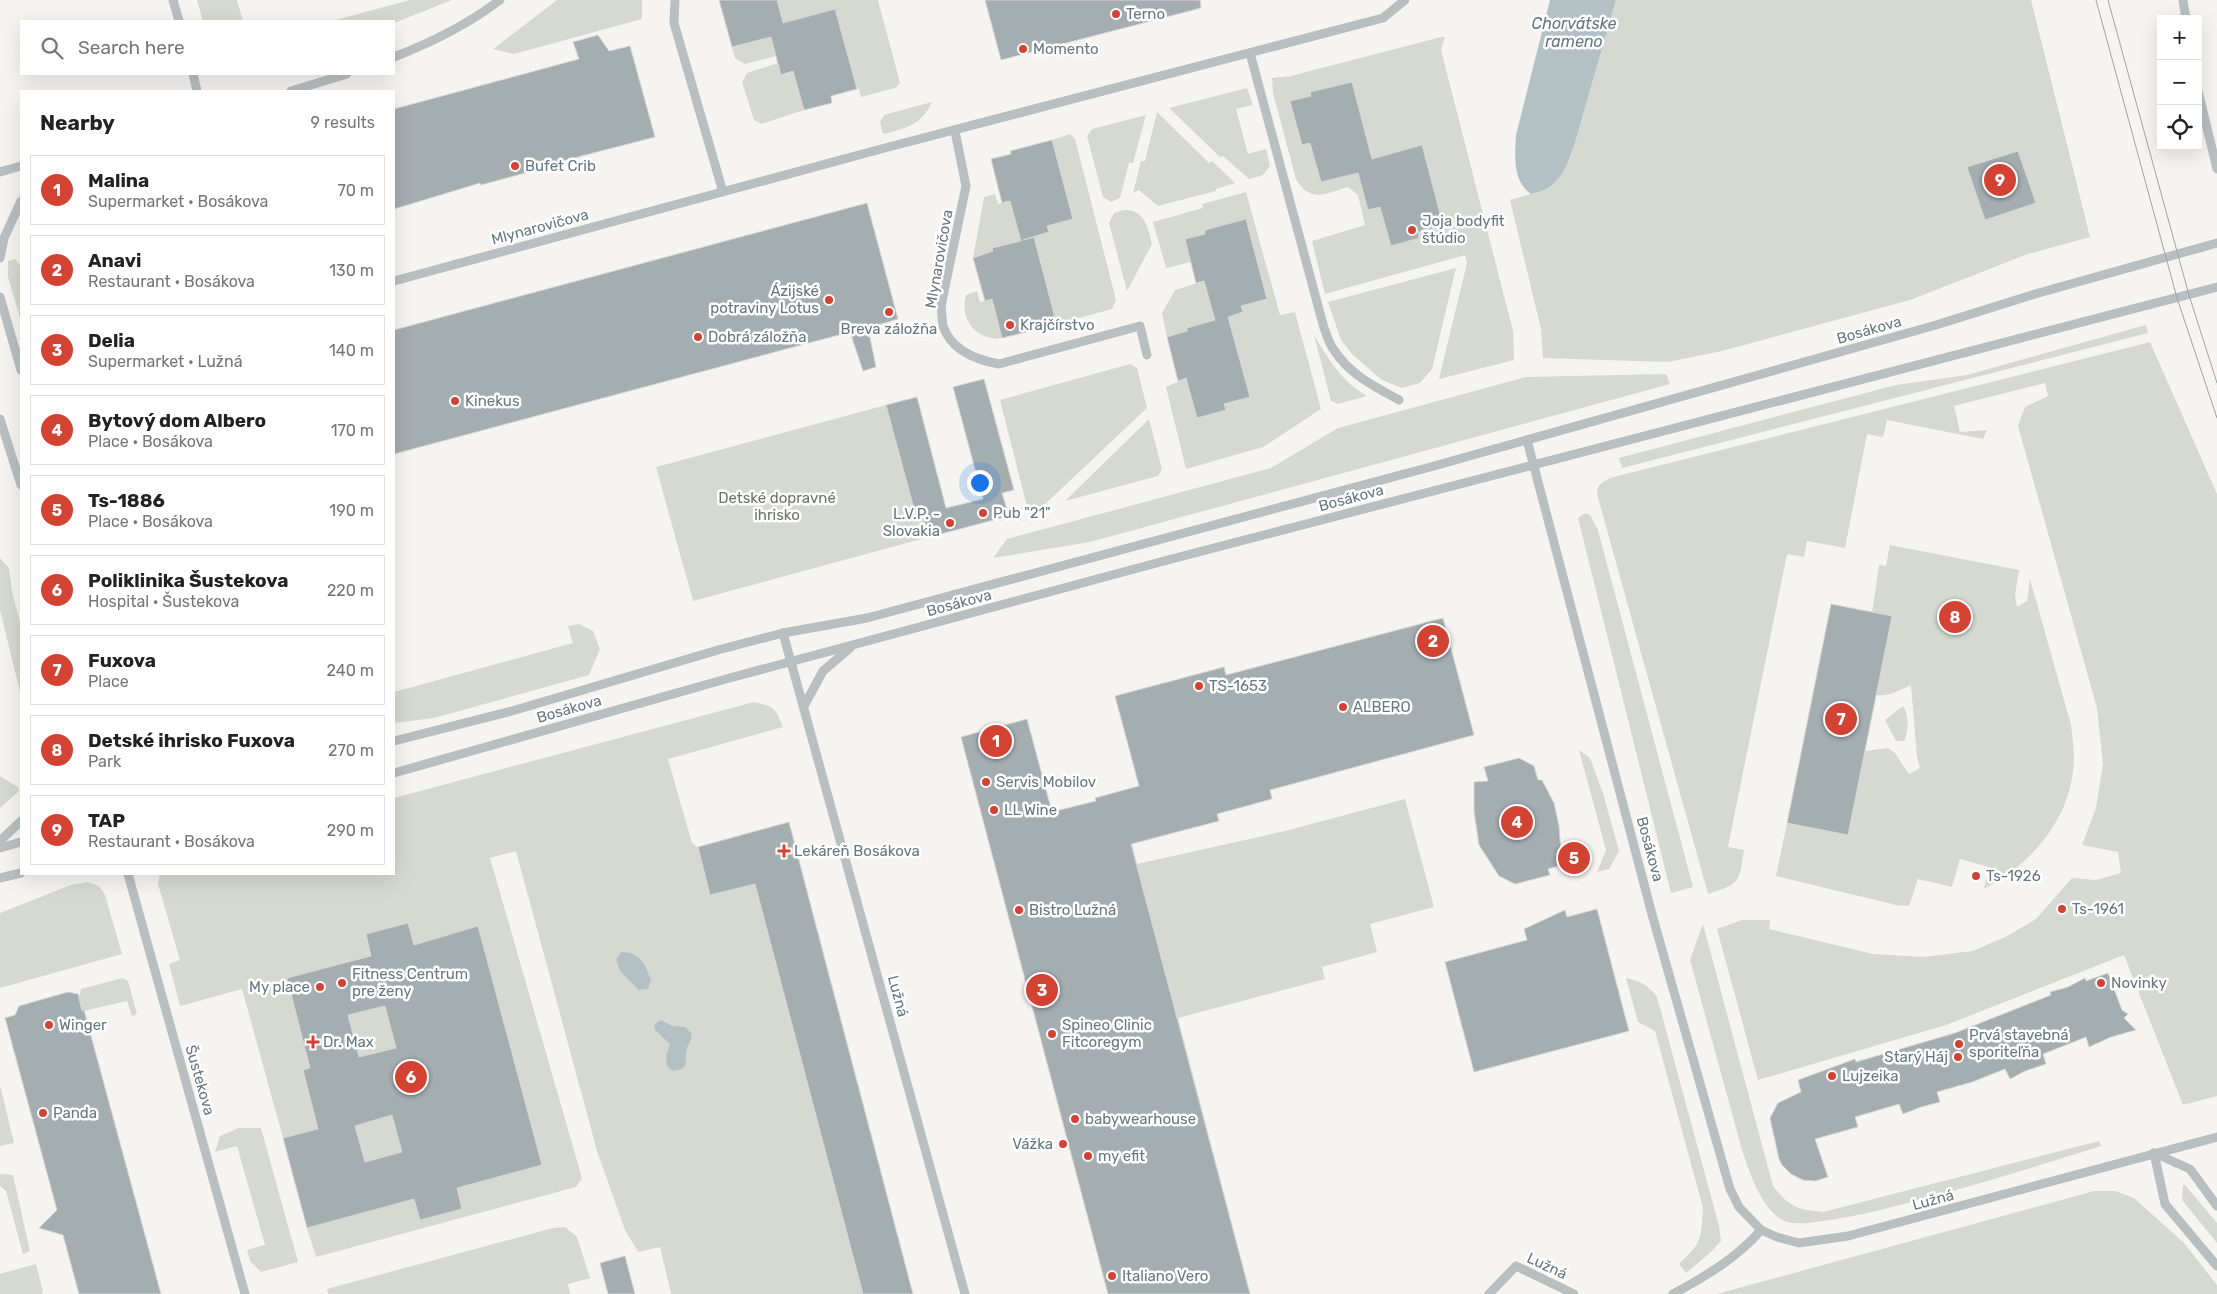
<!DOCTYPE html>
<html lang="en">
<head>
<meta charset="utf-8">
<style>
  body { margin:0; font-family:Rubik,sans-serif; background:#f6f6f6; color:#222 }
  .controls { position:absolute; right:15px; top:15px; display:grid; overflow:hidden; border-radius:0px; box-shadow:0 5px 20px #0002 }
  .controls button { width:45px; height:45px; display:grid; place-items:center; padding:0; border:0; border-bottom:1px solid #e0e0e0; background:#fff; color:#222; font:25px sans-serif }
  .you { position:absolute; left:979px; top:482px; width:18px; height:18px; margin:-12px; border:4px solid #fff; border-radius:50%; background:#1a73e8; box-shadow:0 0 0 8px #1a73e833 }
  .badge { display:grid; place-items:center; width:32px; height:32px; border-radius:50%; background:#d24334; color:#fff; font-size:16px; font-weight:700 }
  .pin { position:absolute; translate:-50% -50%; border:2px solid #fff; box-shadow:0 1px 5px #0006 }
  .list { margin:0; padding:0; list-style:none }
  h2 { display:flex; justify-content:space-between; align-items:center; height:65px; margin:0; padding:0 20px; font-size:21px }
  h2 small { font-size:16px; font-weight:400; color:#767676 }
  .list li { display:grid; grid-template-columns:32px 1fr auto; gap:15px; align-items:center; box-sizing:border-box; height:70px; margin:0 10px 10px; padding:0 10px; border:1px solid #e0e0e0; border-radius:0px }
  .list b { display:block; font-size:19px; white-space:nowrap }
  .list p { margin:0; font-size:16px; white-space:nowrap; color:#767676 }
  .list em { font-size:16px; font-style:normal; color:#767676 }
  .icon { flex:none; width:28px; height:28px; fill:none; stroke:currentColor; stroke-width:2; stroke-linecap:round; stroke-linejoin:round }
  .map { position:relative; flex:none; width:2217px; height:1294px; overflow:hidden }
  .search { position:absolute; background:#fff; box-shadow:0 5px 20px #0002; left:20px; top:20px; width:375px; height:55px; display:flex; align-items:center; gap:12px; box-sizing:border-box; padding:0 18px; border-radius:0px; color:#767676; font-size:19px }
  .panel { position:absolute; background:#fff; box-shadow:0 5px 20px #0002; left:20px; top:90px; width:375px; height:785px; border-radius:0px }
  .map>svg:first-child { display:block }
  .green { fill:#d5d9d1 }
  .water { fill:#b4c1c4 }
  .building { fill:#a4adb0; stroke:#d6d6d4; fill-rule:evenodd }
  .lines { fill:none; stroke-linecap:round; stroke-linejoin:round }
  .minor { stroke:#b9bfc1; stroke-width:9 }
  .tram { stroke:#9ca4a7; stroke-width:1 }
  .poi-dot { fill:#d24334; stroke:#fff; stroke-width:2 }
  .labels { text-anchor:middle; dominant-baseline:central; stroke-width:5; stroke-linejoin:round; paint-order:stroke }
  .poi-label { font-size:15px; fill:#667880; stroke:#fff; text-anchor:start }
  .street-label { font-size:15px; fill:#667880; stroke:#fff }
  .park-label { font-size:15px; fill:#6b7764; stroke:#fff }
  .water-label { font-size:16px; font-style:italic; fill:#62797d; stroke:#fff }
</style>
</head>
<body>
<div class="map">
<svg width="2217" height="1294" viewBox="0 0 2217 1294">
  <rect width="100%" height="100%" fill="#f5f4f1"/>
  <!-- green -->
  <g class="green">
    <polygon points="197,0 237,0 243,21 203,21"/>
    <polygon points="410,0 452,0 394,23 394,21 332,21"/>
    <polygon points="557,0 642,0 642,19 514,54 493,49"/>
    <polygon points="777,0 878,0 900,83 895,88 861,97 859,89 857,89 835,10 784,27"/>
    <path d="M1616,0H2031L2090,237L2028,254L1910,300L1722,351L1668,362L1543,358L1541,329L1510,200C1556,187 1557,188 1575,143Z"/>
    <polygon points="773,29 780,55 745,64 735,58 732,47 760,40"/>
    <path d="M1441,37H1445L1441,50L1513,331L1514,360L1439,379L1467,263L1465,255L1325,294L1312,241L1365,225L1358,195L1348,187C1325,194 1310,203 1296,179L1273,93L1272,78L1291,76Z"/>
    <polygon points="778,63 782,74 793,71 804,110 761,124 754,120 742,82 747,73"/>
    <polygon points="1247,88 1253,105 1236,109 1248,154 1266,149 1270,166 1263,175 1249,179 1223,156 1220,157 1169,108"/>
    <path d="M932,102C921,126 906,128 883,134L880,122L884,115Z"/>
    <polygon points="1157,112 1209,163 1212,161 1235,183 1216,189 1216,191 1158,206 1139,190 1133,193 1141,161 1145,161"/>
    <polygon points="1146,115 1133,163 1129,163 1120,198 1111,202 1103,197 1087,136 1092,129"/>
    <polygon points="1070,134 1075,139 1116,300 1112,309 1031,331 1029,324 1055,318 1034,237 1049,232 1047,226 1073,219 1052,140"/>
    <polygon points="1246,192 1280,315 1295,312 1321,409 1263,447 1186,469 1166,387 1186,378 1197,418 1225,410 1224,404 1250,397 1228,317 1243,312 1241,306 1267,299 1246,219 1205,230 1205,234 1185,239 1191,262 1166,268 1153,222 1203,208 1202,204"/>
    <polygon points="995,194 998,204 1010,201 1021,241 993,248 993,251 973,258 984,197"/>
    <path d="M1124,210C1144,209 1148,227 1152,244L1127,291L1109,223L1114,213Z"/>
    <polygon points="15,259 21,266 21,321 8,277 8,261"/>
    <polygon points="1456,268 1432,369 1420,383 1402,388 1382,380 1352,354 1341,340 1328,302"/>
    <polygon points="1204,281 1215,320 1187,328 1187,331 1167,337 1162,313 1175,290"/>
    <path d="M977,291L980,302L992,299L1002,338C977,342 959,319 966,295Z"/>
    <polygon points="2146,325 2148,333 1622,468 1619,458 1896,385 1967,375"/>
    <path d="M1314,335C1330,361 1340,380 1367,396L1338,404L1331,401Z"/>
    <path d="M2150,342L2217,494V1096L2183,1105L2124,955L1946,1025L1758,1080L1717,929L1742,920H1770L1769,929L1873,954L1923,957L1973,951L2007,936L2036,919L2072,878L2096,880L2121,873L2118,852L2082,845L2096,808L2103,764L2097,708L2018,426L2025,407L2048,396L2045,383L1954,406L1960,432L1987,430L1983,439L1887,420L1883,437L1867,434L1845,548L1807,541L1804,557L1787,554L1728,847L1744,850C1739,883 1740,884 1708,894L1597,494C1597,484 1603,482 1610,478Z"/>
    <polygon points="1130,364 1137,368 1147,408 1042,507 1036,509 1026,503 1000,400"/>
    <polygon points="1666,374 1670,384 1090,542 993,558 1007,539 1271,468 1338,428 1526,377"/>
    <polygon points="886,405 916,516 923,515 929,537 693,601 656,467"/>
    <polygon points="1149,419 1162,469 1158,476 1065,501"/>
    <polygon points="1585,513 1590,515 1598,530 1693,887 1671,893 1578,518"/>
    <path d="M1890,545L2019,570L2015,595L2017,607L2027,601L2030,579L2071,725C2073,741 2075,756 2073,771C2067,824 2029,865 1984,889L1989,867L1960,859L1952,887L1918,879L1909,906L1896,905L1776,876L1787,823L1848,835L1865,751L1888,748L1895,753L1909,774L1920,768L1917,757L1911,685C1899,690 1890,697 1876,695L1892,617L1872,613L1879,565L1886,566Z"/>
    <polygon points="0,558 9,568 12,592 21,626 21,696 0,610"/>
    <polygon points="579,624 593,631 600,649 589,675 434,718 394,723 394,692 573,643 568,626"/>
    <path d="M754,702C774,706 776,709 783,727L668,759L692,843L697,847L789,822L880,1168L833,1180L863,1294H669L671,1293L660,1247L638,1252L625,1230L597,1151L516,851L490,858L582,1178L576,1187L316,1257L307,1228L414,1199L420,1220L462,1209L457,1188L542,1165L478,927L414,945L408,923L366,934L371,956L287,978L310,1068L303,1071L318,1130L283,1138L242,989L180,1006L169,964L180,960L158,884L160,874H394V798Z"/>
    <path d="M1903,706C1909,713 1909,733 1904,741H1896L1885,720Z"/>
    <polygon points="1579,750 1590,758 1603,793 1619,851 1609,869 1597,872 1606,850"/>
    <polygon points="0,776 18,787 19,791 0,808"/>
    <polygon points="1140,789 1153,839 1132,844 1137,864 1285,831 1405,799 1434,907 1370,924 1377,952 1322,967 1325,979 1178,1018 1250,1293 1245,1294 1052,812 1095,801 1095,798"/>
    <polygon points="88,882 99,886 105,895 122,954 0,988 0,913 71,885"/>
    <path d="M1703,924L1773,1186C1791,1208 1796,1209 1823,1212L2099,1141L2101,1146C2053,1161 1818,1237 1784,1221C1761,1209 1750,1173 1742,1150L1690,960Z"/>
    <polygon points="122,978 128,981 137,1014 132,1016 127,1001 75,1013 81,989"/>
    <path d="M1626,978C1641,981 1648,985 1657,997L1719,1226L1721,1241L1711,1252L1686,1273L1679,1264C1702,1242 1701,1240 1703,1208L1655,1031L1638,1022Z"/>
    <polygon points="385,1006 396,1048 359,1057 348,1015"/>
    <polygon points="0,1085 14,1143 0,1146"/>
    <polygon points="392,1115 402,1152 365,1162 355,1126"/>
    <polygon points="239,1128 261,1128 298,1262 261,1272 250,1261 247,1250 265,1245 237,1146 215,1152 220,1136"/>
    <polygon points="0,1174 13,1175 30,1251 23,1254 6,1191 0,1186"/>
    <polygon points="2185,1185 2217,1223 2217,1243 2182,1200 2183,1186"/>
    <polygon points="2094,1191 2115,1191 2134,1198 2184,1243 2217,1285 2217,1294 1717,1294"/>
    <polygon points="565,1227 577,1237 590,1278 568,1284 570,1294 328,1294 327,1289 553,1228"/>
    <polygon points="36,1264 43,1291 42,1294 0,1294 0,1274"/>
  </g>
  <!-- water -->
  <g class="water">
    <path d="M1550,0H1616L1575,143C1565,169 1560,188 1531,194C1512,181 1515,155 1516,135Z"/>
    <path d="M621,952C640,952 646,965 651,981L648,989L639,990L620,971L616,960Z"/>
    <path d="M661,1020L673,1026L685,1027L691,1033C693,1041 688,1043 687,1049C684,1061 690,1069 673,1071L667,1066L666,1056L670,1044L655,1030L654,1025Z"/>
  </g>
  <!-- building -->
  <g class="building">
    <polygon points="719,0 777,0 783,23 835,9 857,89 831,96 832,103 804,110 793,71 781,75 771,37 732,47"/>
    <polygon points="985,0 1200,0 1201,8 1001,60"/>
    <polygon points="598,35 609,51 630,46 655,137 547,165 547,167 481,185 480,183 394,209 394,109 579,59 573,42"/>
    <polygon points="1352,82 1372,159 1422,145 1443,225 1418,232 1419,238 1391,246 1380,207 1368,210 1358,173 1321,182 1310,143 1302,145 1290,101 1311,96 1310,92"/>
    <polygon points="1052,140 1073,219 1047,226 1049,232 1023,240 1034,237 1055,318 1029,324 1031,331 1002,338 992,299 985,301 973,258 993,251 992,248 1021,241 1010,201 1002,203 991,159 1011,154 1010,151"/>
    <polygon points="2018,151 2036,203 1985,220 1967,167"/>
    <polygon points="867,203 898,319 868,328 876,367 863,371 850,332 394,454 394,330"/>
    <polygon points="1246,219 1267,299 1241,306 1243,312 1228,317 1250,397 1224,404 1226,410 1197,418 1186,378 1178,381 1167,337 1187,331 1187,328 1215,320 1204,281 1196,283 1185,239 1205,234 1205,230"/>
    <polygon points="984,379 1014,490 1002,493 1009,516 929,537 923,515 916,516 886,405 917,397 946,508 983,499 953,387"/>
    <polygon points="1831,604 1892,616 1848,835 1787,823"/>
    <polygon points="1443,618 1474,735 1270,790 1272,799 1217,814 1219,821 1131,844 1250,1294 1108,1294 961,737 1027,719 1052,812 1096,801 1095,798 1139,786 1115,696 1224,667 1226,675"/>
    <polygon points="1519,758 1534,766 1538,780 1542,780 1554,803 1559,826 1562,865 1548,869 1550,875 1515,884 1499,876 1479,845 1474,811 1474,782 1488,781 1484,767"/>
    <polygon points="789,822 814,918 913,1294 863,1294 755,884 710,895 698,847"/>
    <polygon points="1597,909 1629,1031 1474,1072 1445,962 1527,940 1524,929 1565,910 1567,917"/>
    <path d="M408,923L414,945L478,926L542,1165L457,1188L462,1209L420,1220L414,1199L307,1228L283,1138L318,1129L303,1070L310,1068L287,978L371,956L366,934ZM385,1006L396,1048L359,1057L348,1015ZM392,1115L402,1152L365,1162L355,1126Z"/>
    <polygon points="2108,973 2122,1010 2128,1014 2124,1018 2136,1030 2111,1037 2089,1047 2086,1037 2043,1054 2046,1064 2025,1071 2010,1079 2005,1069 1972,1082 1937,1092 1940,1102 1921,1107 1903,1114 1899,1104 1855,1117 1858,1127 1815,1139 1828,1177 1815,1181 1803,1180 1791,1174 1782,1165 1779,1159 1770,1118 1778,1103 1801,1092 1798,1080 1855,1059 1856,1062 1955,1033 2051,995 2050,992 2068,987 2085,978 2086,981"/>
    <polygon points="68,992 78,994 82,1011 84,1010 161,1294 79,1294 63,1235 39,1228 57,1210 5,1018 15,1015 19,1006"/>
    <polygon points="625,1256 635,1294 608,1294 600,1263"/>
  </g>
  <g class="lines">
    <!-- minor -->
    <g class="minor">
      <polyline points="173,0 179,21"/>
      <polyline points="675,0 674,23 723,192"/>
      <polyline points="2183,0 2186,19"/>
      <path d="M1250,53L1324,328C1327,335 1329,344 1334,350C1349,374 1375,387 1399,400"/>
      <path d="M394,57C433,42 467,25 500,0"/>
      <polyline points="193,74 197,91"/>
      <polyline points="291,91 347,74"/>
      <polyline points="2198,91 2217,169"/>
      <path d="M955,131L966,186L941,306C942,313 942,320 943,326C951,350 977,360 999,364L1140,326L1147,355"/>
      <polyline points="0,172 21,166"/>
      <polyline points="0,258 4,238 21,201"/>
      <polyline points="394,281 881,149 1383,18 1405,0"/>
      <polyline points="0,297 21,370"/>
      <polyline points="0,419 21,485"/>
      <polyline points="1527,440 1653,918 1730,1189 1739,1207 1761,1230 1777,1237 1799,1243 1848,1236 2217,1137"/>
      <polyline points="783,633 965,1294"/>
      <polyline points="804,706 823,671 850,648"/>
      <polyline points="394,741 512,711 718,650 783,633 867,618 1434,466 1936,325 2035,294 2217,243"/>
      <polyline points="394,773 726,679 1164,561 2217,287"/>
      <polyline points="0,841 21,821"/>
      <polyline points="0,848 21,842"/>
      <polyline points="128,874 245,1294"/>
      <polyline points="0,878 21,873"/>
      <polyline points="2154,1153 2165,1204 2217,1266"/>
      <polyline points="2154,1153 2190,1169 2217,1206"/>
      <polyline points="1489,1294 1516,1266 1574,1294"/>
      <path d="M1673,1294C1706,1276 1737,1258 1761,1230"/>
    </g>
    <!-- tram -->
    <g class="tram">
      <polyline points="2096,0 2177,298 2217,418"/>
      <polyline points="2108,0 2189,295 2217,383"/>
    </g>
  </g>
  <!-- markers -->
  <g class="poi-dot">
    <circle cx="1116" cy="14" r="5"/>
    <circle cx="1023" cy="49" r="5"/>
    <circle cx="515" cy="166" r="5"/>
    <circle cx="1412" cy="230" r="5"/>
    <circle cx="829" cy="300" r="5"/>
    <circle cx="889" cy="312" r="5"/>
    <circle cx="1010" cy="325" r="5"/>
    <circle cx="698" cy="337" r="5"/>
    <circle cx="455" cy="401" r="5"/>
    <circle cx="983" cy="513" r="5"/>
    <circle cx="950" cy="523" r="5"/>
    <circle cx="1199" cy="686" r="5"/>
    <circle cx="1343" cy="707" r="5"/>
    <circle cx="986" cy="782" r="5"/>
    <circle cx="994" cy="810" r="5"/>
    <path d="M781.5 843.5h5v5h5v5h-5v5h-5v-5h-5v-5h5z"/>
    <circle cx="1976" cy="876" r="5"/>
    <circle cx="2062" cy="909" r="5"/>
    <circle cx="1019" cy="910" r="5"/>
    <circle cx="342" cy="983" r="5"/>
    <circle cx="2101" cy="983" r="5"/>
    <circle cx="320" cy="987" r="5"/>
    <circle cx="49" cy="1025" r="5"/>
    <circle cx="1052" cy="1034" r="5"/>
    <path d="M310.5 1034.5h5v5h5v5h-5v5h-5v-5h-5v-5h5z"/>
    <circle cx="1959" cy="1044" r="5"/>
    <circle cx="1958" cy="1057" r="5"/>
    <circle cx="1832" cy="1076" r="5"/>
    <circle cx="43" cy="1113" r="5"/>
    <circle cx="1075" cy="1119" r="5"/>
    <circle cx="1063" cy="1144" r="5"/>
    <circle cx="1088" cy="1156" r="5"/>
    <circle cx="1112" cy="1276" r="5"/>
  </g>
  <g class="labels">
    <!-- poi labels -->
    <g class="poi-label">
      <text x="1126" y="14">Terno</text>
      <text x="1033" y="49">Momento</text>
      <text x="525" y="166">Bufet Crib</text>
      <text x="1422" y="221">Joja bodyfit<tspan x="1422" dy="17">štúdio</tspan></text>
      <text x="819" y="291" text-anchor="end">Ázijské<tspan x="819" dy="17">potraviny Lotus</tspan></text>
      <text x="1020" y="325">Krajčírstvo</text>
      <text x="889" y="329" text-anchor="middle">Breva záložňa</text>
      <text x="708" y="337">Dobrá záložňa</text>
      <text x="465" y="401">Kinekus</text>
      <text x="993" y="513">Pub "21"</text>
      <text x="940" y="514" text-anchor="end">L.V.P. -<tspan x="940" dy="17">Slovakia</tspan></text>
      <text x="1209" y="686">TS-1653</text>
      <text x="1353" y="707">ALBERO</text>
      <text x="996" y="782">Servis Mobilov</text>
      <text x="1004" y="810">LL Wine</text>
      <text x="794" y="851">Lekáreň Bosákova</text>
      <text x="1986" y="876">Ts-1926</text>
      <text x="2072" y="909">Ts-1961</text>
      <text x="1029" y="910">Bistro Lužná</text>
      <text x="352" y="974">Fitness Centrum<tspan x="352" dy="17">pre ženy</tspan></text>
      <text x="2111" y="983">Novinky</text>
      <text x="310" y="987" text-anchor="end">My place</text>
      <text x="59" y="1025">Winger</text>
      <text x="1062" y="1025">Spineo Clinic<tspan x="1062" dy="17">Fitcoregym</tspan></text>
      <text x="1969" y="1035">Prvá stavebná<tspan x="1969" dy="17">sporiteľňa</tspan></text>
      <text x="323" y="1042">Dr. Max</text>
      <text x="1948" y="1057" text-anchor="end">Starý Háj</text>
      <text x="1842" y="1076">Lujzeika</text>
      <text x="53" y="1113">Panda</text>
      <text x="1085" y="1119">babywearhouse</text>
      <text x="1053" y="1144" text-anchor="end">Vážka</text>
      <text x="1098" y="1156">my efit</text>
      <text x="1122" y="1276">Italiano Vero</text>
    </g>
    <!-- street labels -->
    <g class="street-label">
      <text transform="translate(540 227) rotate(-15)">Mlynarovičova</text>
      <text transform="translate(939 259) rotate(-80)">Mlynarovičova</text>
      <text transform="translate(1869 330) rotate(-16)">Bosákova</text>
      <text transform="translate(1351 498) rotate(-15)">Bosákova</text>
      <text transform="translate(959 603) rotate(-15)">Bosákova</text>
      <text transform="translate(569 709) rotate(-16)">Bosákova</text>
      <text transform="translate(1650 849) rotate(75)">Bosákova</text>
      <text transform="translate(898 996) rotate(75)">Lužná</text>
      <text transform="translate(200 1080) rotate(74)">Šustekova</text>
      <text transform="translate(1933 1200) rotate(-15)">Lužná</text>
      <text transform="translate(1547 1266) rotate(25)">Lužná</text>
    </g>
    <!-- park labels -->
    <g class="park-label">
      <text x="777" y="498">Detské dopravné<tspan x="777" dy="17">ihrisko</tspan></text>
    </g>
    <!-- water labels -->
    <g class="water-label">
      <text x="1574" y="23">Chorvátske<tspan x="1574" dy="18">rameno</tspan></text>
    </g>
  </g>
</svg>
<div class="controls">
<button>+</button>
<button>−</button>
<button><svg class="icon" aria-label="locate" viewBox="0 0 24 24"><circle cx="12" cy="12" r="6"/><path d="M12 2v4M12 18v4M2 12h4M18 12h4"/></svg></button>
</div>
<div class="you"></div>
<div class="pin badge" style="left:996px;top:741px">1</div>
<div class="pin badge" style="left:1433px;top:641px">2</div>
<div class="pin badge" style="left:1042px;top:990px">3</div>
<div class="pin badge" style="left:1517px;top:822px">4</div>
<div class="pin badge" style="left:1574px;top:858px">5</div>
<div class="pin badge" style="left:411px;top:1077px">6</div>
<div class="pin badge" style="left:1841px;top:719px">7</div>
<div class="pin badge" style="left:1955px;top:617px">8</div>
<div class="pin badge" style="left:2000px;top:180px">9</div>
<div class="search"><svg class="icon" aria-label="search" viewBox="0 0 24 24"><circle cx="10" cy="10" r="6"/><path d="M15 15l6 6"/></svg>Search here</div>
<section class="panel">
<h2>Nearby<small>9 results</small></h2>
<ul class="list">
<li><span class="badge">1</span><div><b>Malina</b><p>Supermarket · Bosákova</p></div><em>70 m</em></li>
<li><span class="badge">2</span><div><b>Anavi</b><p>Restaurant · Bosákova</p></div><em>130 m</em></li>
<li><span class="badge">3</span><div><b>Delia</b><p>Supermarket · Lužná</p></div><em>140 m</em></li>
<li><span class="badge">4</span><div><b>Bytový dom Albero</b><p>Place · Bosákova</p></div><em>170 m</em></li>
<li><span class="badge">5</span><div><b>Ts-1886</b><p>Place · Bosákova</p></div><em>190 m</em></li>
<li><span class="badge">6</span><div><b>Poliklinika Šustekova</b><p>Hospital · Šustekova</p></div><em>220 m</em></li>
<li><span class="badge">7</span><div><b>Fuxova</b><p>Place</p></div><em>240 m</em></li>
<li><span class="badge">8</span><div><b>Detské ihrisko Fuxova</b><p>Park</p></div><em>270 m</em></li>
<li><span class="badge">9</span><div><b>TAP</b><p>Restaurant · Bosákova</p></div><em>290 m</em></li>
</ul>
</section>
</div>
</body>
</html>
